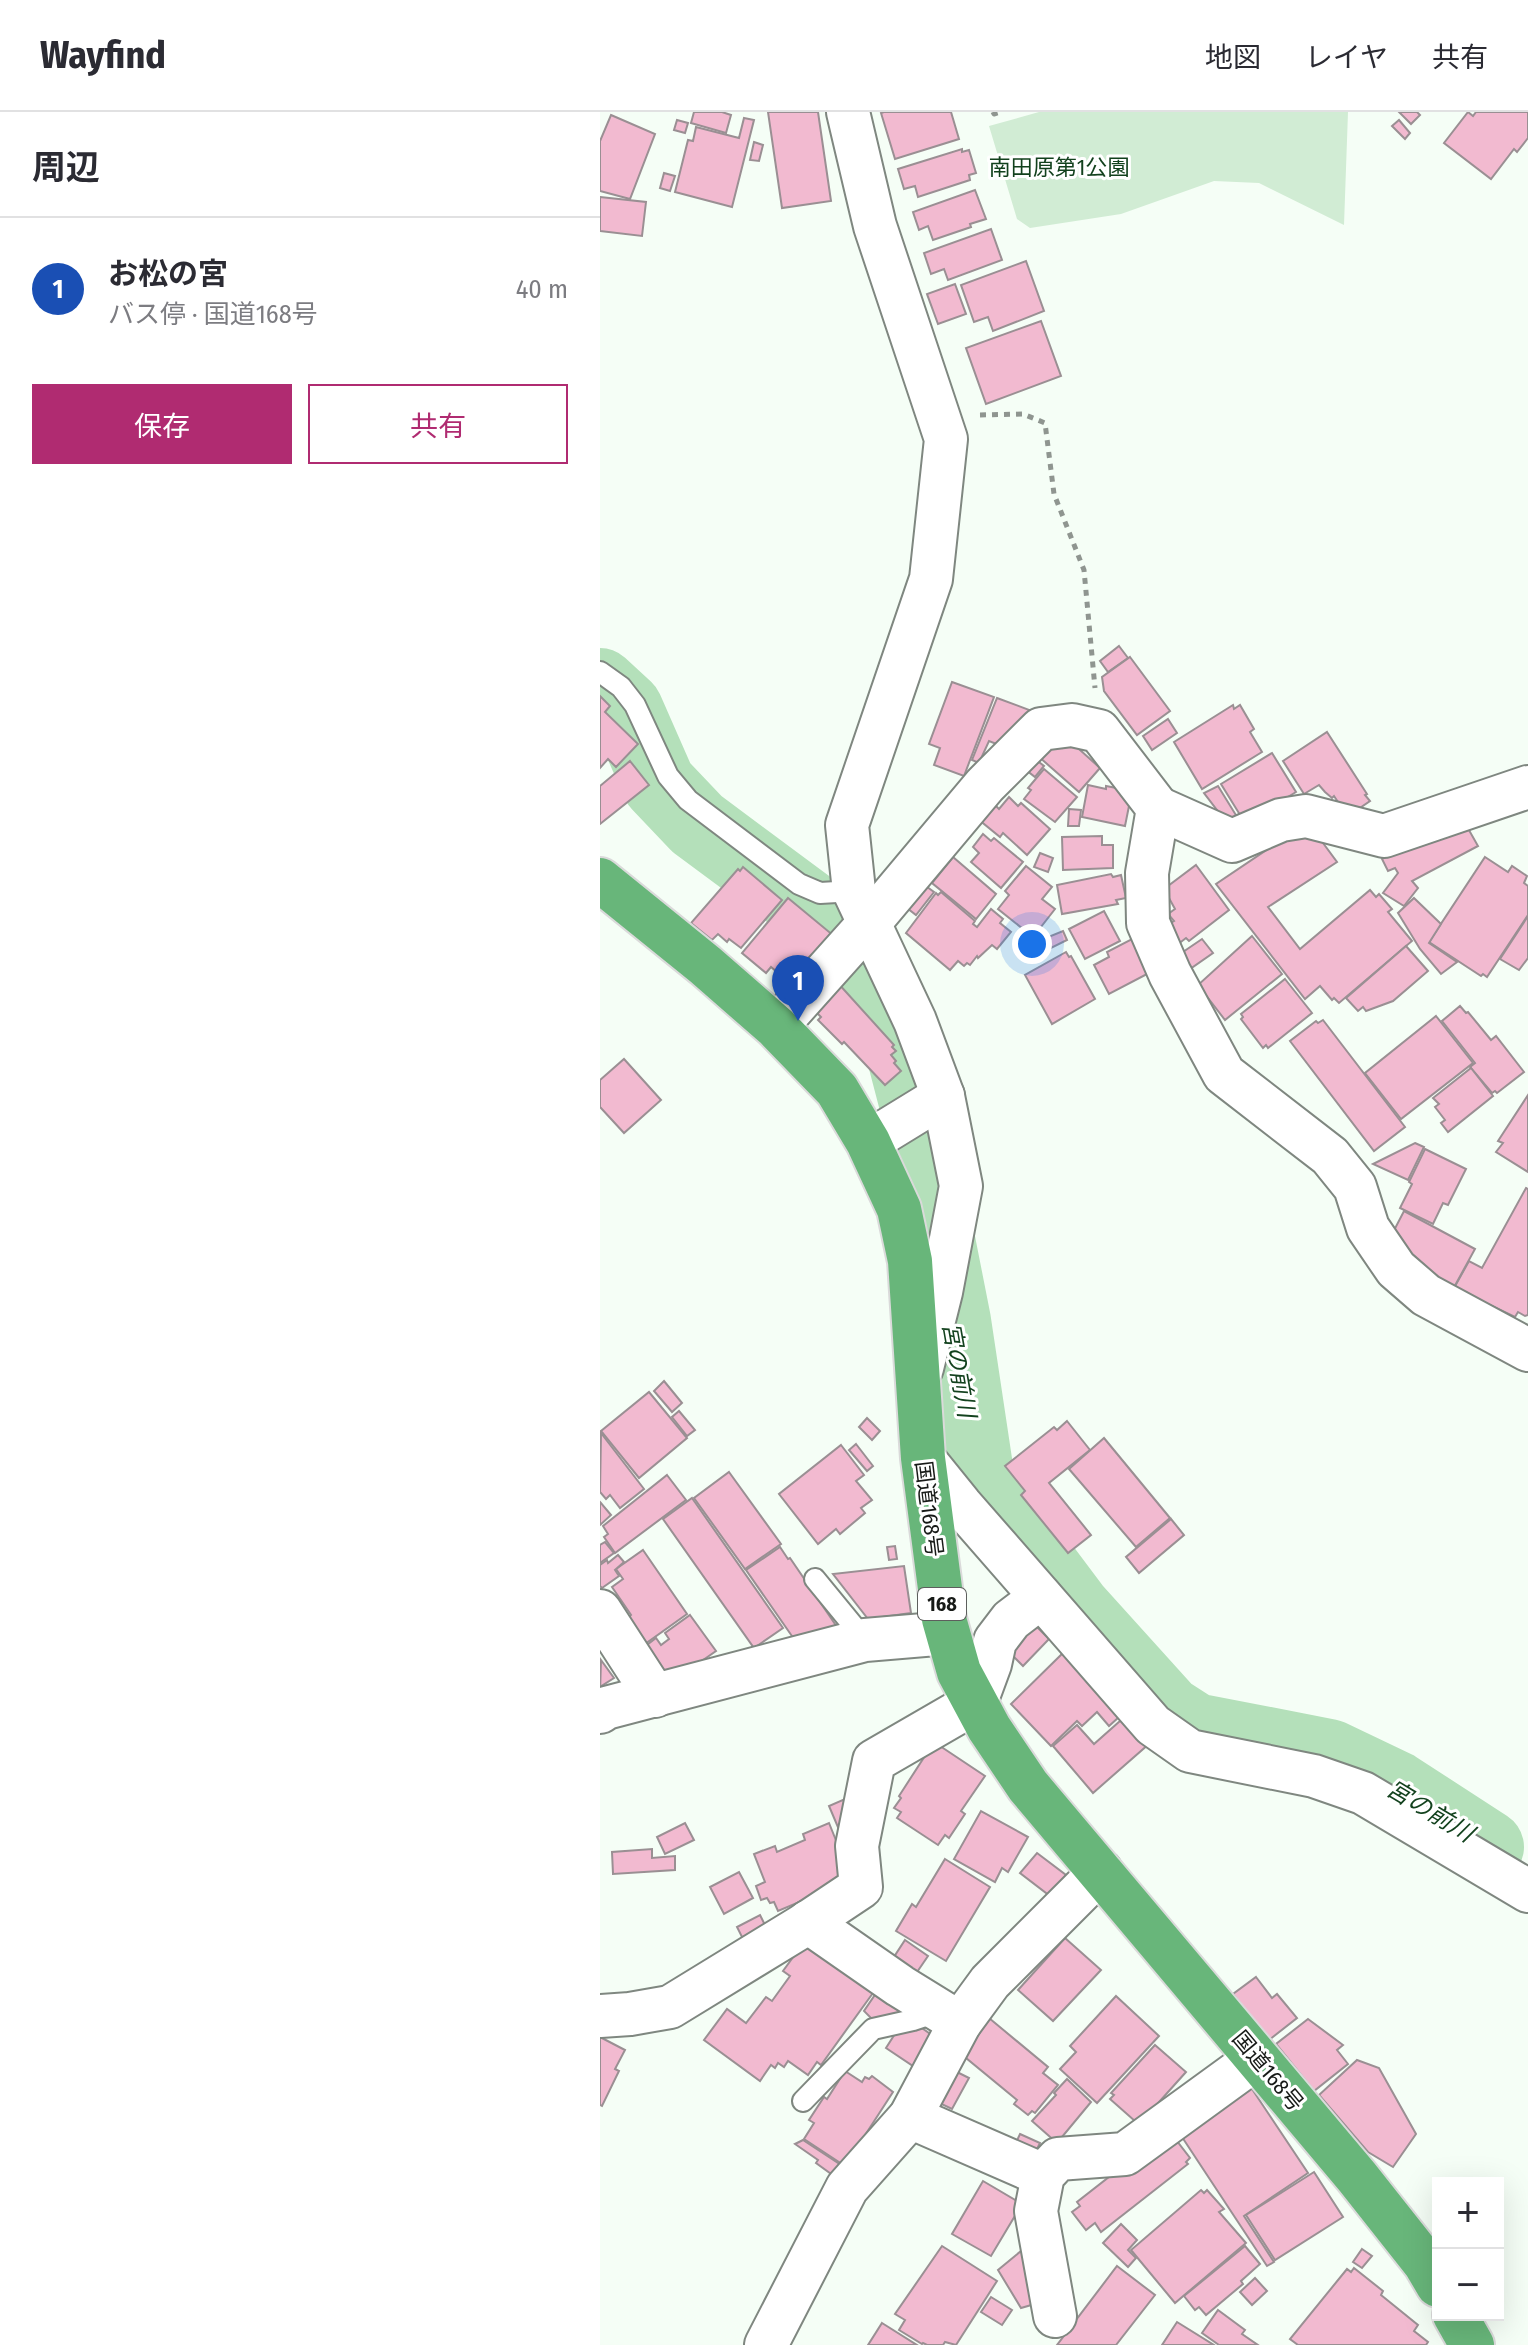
<!DOCTYPE html>
<html lang="ja">
<head>
<meta charset="utf-8">
<style>
  body { margin:0; font-family:"Fira Sans Condensed","Noto Sans JP",sans-serif; background:#f7f7f7; color:#2b2b33 }
  .controls { position:absolute; right:24px; bottom:24px; display:grid; overflow:hidden; border-radius:0px; box-shadow:0 8px 32px #0002 }
  .controls button { width:72px; height:72px; display:grid; place-items:center; padding:0; border:0; border-bottom:2px solid #e1e1e2; background:#fff; color:#2b2b33; font:40px sans-serif }
  .you { position:absolute; left:432px; top:832px; width:28px; height:28px; margin:-20px; border:6px solid #fff; border-radius:50%; background:#1a73e8; box-shadow:0 0 0 12px #1a73e833 }
  .badge { display:grid; place-items:center; width:52px; height:52px; border-radius:50%; background:#b02b71; color:#fff; font-size:26px; font-weight:700 }
  .pin { position:absolute; translate:-50% -66px; filter:drop-shadow(0 2px 4px #0008) }
  .pin::after { content:''; position:absolute; top:42px; width:28px; height:24px; background:inherit; clip-path:polygon(0 0,100% 0,50% 100%) }
  .list { margin:0; padding:0; list-style:none }
  h2 { display:flex; justify-content:space-between; align-items:center; height:104px; margin:0; padding:0 32px; font-size:34px }
  h2 small { font-size:26px; font-weight:400; color:#7c7c81 }
  .list li { display:grid; grid-template-columns:52px 1fr auto; gap:24px; align-items:center; box-sizing:border-box; height:144px; padding:0 32px; border-top:2px solid #e1e1e2 }
  .list b { display:block; font-size:30px; white-space:nowrap }
  .list p { margin:0; font-size:26px; white-space:nowrap; color:#7c7c81 }
  .list em { font-size:26px; font-style:normal; color:#7c7c81 }
  .actions { display:flex; gap:16px; padding:24px 32px }
  .actions a { flex:1; padding:18px 0; border:2px solid #b02b71; border-radius:0px; text-align:center; font-size:28px; color:#b02b71 }
  .actions .main { background:#b02b71; color:#fff }
  .map { position:relative; flex:none; width:928px; height:2233px; overflow:hidden }
  header { display:flex; align-items:center; gap:48px; box-sizing:border-box; height:112px; padding:0 40px; background:#fff; border-bottom:2px solid #e1e1e2 }
  header strong { font-size:38px }
  nav { display:flex; gap:44px; margin-inline-start:auto; font-size:28px }
  main { display:flex }
  aside { flex:1; background:#fff }
  .map>svg:first-child { display:block }
  .green { fill:#d1ecd4 }
  .lines { fill:none; stroke-linecap:round; stroke-linejoin:round }
  .river { stroke:#b4e0ba; stroke-width:74 }
  .building { fill:#f2bad0; stroke:#9a8f93; stroke-width:2 }
  .service-casing { stroke:#7f8780; stroke-width:24 }
  .minor-casing { stroke:#7f8780; stroke-width:46 }
  .trunk-casing { stroke:#dadada; stroke-width:48 }
  .path { stroke:#8f9590; stroke-width:5; stroke-dasharray:6 6; stroke-linecap:butt }
  .service { stroke:#fff; stroke-width:20 }
  .minor { stroke:#fff; stroke-width:42 }
  .trunk { stroke:#68b67a; stroke-width:44 }
  .labels { text-anchor:middle; dominant-baseline:central; stroke-width:6; stroke-linejoin:round; paint-order:stroke }
  .shield { fill:#fff; stroke:#5d5f5d; stroke-width:2 }
  .shield-label { font-size:20px; font-weight:bold; fill:#171a17 }
  .park-label { font-size:22px; fill:#12411d; stroke:#fff }
  .street-label { font-size:22px; fill:#171a17; stroke:#fff }
  .water-label { font-size:24px; font-style:italic; fill:#13421e; stroke:#fff }
</style>
</head>
<body>
<header>
<strong>Wayfind</strong>
<nav><a>地図</a><a>レイヤ</a><a>共有</a></nav>
</header>
<main>
<aside>
<h2>周辺<small></small></h2>
<ul class="list">
<li><span class="badge" style="background:#1a4fb4">1</span><div><b>お松の宮</b><p>バス停 · 国道168号</p></div><em>40 m</em></li>
</ul>
<div class="actions"><a class="main">保存</a><a>共有</a></div>
</aside>
<div class="map">
<svg width="928" height="2233" viewBox="0 0 928 2233">
  <rect width="100%" height="100%" fill="#f5fef6"/>
  <!-- green -->
  <polygon class="green" points="439,0 748,0 744,113 659,71 614,69 521,102 430,116 417,107 389,14"/>
  <g class="lines">
    <!-- river -->
    <polyline class="river" points="0,573 26,597 59,672 97,712 229,810 257,844 295,910 326,1029 328,1077 354,1209 378,1369 474,1497 567,1600 595,1618 729,1644 796,1676 887,1735"/>
  </g>
  <!-- building -->
  <g class="building">
    <polygon points="94,0 122,0 131,3 126,21 91,11"/>
    <polygon points="168,0 218,0 231,89 182,96"/>
    <polygon points="284,0 351,0 359,27 295,47 281,1"/>
    <polygon points="799,0 817,0 820,3 811,12"/>
    <polygon points="868,0 873,4 876,0 928,0 928,26 917,40 914,37 891,67 844,31"/>
    <polygon points="11,3 55,22 30,87 0,79 0,29"/>
    <polygon points="144,6 154,8 132,95 75,80 88,28 93,29 96,15 139,26"/>
    <polygon points="77,8 88,11 85,21 74,18"/>
    <polygon points="799,8 810,21 805,27 792,14"/>
    <polygon points="154,30 163,33 159,49 150,48"/>
    <polygon points="362,37 362,40 369,38 376,61 369,63 370,68 318,85 315,74 304,77 298,57"/>
    <polygon points="64,61 75,64 70,79 60,76"/>
    <polygon points="375,78 386,107 370,112 371,115 333,128 328,114 319,118 313,100"/>
    <polygon points="0,85 46,90 42,124 0,119"/>
    <polygon points="391,117 402,148 348,168 344,157 331,162 324,141"/>
    <polygon points="426,149 444,199 393,219 388,205 374,210 361,173"/>
    <polygon points="355,172 366,202 338,212 327,182"/>
    <polygon points="441,209 461,264 386,292 366,236"/>
    <polygon points="519,534 528,546 508,560 500,549"/>
    <polygon points="530,545 570,599 537,623 504,579 502,565"/>
    <polygon points="352,570 394,585 364,664 334,653 340,636 329,632"/>
    <polygon points="0,584 10,594 5,600 38,632 16,655 8,647 0,656"/>
    <polygon points="397,586 432,599 412,616 399,633 389,629 379,651 372,648"/>
    <polygon points="633,593 634,597 640,593 654,617 650,620 662,640 602,677 574,630"/>
    <polygon points="568,607 577,621 552,638 543,624"/>
    <polygon points="727,620 767,682 765,683 770,689 751,702 742,696 734,684 732,686 725,680 719,673 704,682 683,649"/>
    <polygon points="469,628 500,656 479,680 438,644 452,629 462,636"/>
    <polygon points="672,641 696,680 645,711 621,672"/>
    <polygon points="430,643 444,654 435,665 421,654"/>
    <polygon points="30,649 49,673 0,712 0,674"/>
    <polygon points="444,657 477,685 455,710 424,687 431,678 428,676"/>
    <polygon points="488,673 506,677 506,674 532,679 525,714 482,705"/>
    <polygon points="618,674 639,708 627,711 604,681"/>
    <polygon points="409,685 418,694 421,691 450,717 427,743 403,721 400,725 378,707 392,690 399,697"/>
    <polygon points="469,697 481,698 479,714 468,714"/>
    <polygon points="861,704 878,734 812,769 818,776 804,794 783,781 798,761 795,756 788,759 782,747"/>
    <polygon points="709,712 737,750 668,795 700,837 770,778 776,785 779,782 792,797 788,800 812,829 739,891 734,886 732,888 720,874 705,887 616,772 702,714"/>
    <polygon points="383,722 391,729 394,726 423,750 401,776 371,750 379,741 373,735"/>
    <polygon points="502,724 502,733 513,733 513,756 463,758 462,725"/>
    <polygon points="440,741 453,746 448,760 434,755"/>
    <polygon points="353,745 396,782 376,807 332,771"/>
    <polygon points="885,745 908,760 912,754 927,764 924,771 928,774 928,803 887,865 883,862 881,864 829,830"/>
    <polygon points="596,753 629,798 589,829 586,826 577,833 569,812 574,809 568,802 575,797 564,777"/>
    <polygon points="426,754 452,775 442,787 455,797 433,825 398,797 409,783 405,779"/>
    <polygon points="143,755 182,788 141,836 129,827 127,830 118,822 112,828 91,811 138,757 140,759"/>
    <polygon points="511,762 513,765 521,763 526,786 516,788 518,792 462,802 457,773"/>
    <polygon points="323,772 334,780 316,803 307,796"/>
    <polygon points="341,780 375,809 373,812 377,815 391,797 403,807 400,811 411,820 397,837 392,833 378,846 377,844 370,853 367,851 364,854 358,849 350,858 306,821 336,781 338,783"/>
    <polygon points="188,786 234,824 191,872 171,855 166,861 142,841"/>
    <polygon points="814,786 841,812 829,831 857,850 841,862 820,837 798,801"/>
    <polygon points="504,799 520,829 485,847 469,817"/>
    <polygon points="928,804 928,846 919,858 900,847"/>
    <polygon points="463,819 467,828 441,841 436,830"/>
    <polygon points="652,824 682,862 625,908 598,873"/>
    <polygon points="532,827 549,861 509,882 494,853 509,845 507,840"/>
    <polygon points="602,827 613,841 590,857 580,842"/>
    <polygon points="806,834 828,859 793,889 766,899 763,895 758,899 746,886"/>
    <polygon points="466,840 469,845 471,844 495,887 452,912 425,863"/>
    <polygon points="685,867 712,901 668,936 666,933 663,936 641,907 643,905 641,902"/>
    <polygon points="237,870 294,933 292,935 296,939 291,943 296,949 294,951 301,959 285,973 244,930 242,932 218,908 221,905 211,895"/>
    <polygon points="860,894 866,901 868,900 891,928 896,924 924,960 897,981 895,979 892,981 870,955 875,951 842,909"/>
    <polygon points="836,904 873,951 801,1007 765,961"/>
    <polygon points="723,908 805,1015 774,1039 690,929 716,909 718,911"/>
    <polygon points="24,947 61,988 24,1021 0,995 0,968"/>
    <polygon points="871,956 893,984 848,1020 841,1011 845,1008 835,995 839,992 833,986"/>
    <polygon points="928,983 928,1060 896,1040 903,1031 898,1029"/>
    <polygon points="815,1031 824,1035 808,1068 773,1052"/>
    <polygon points="825,1037 866,1057 848,1093 843,1091 833,1112 800,1096 812,1072 809,1070"/>
    <polygon points="926,1076 928,1077 928,1203 925,1204 918,1200 915,1205 854,1176 869,1149 882,1156"/>
    <polygon points="804,1099 875,1137 852,1179 788,1130"/>
    <polygon points="64,1269 82,1291 72,1300 54,1279"/>
    <polygon points="49,1280 87,1326 39,1366 1,1319"/>
    <polygon points="79,1299 95,1318 87,1324 72,1305"/>
    <polygon points="267,1306 280,1319 272,1328 259,1315"/>
    <polygon points="467,1309 490,1338 449,1371 491,1423 468,1441 421,1383 425,1379 405,1354 454,1315 457,1318"/>
    <polygon points="1,1321 44,1377 20,1396 10,1383 6,1387 0,1380"/>
    <polygon points="504,1326 570,1406 536,1435 469,1357"/>
    <polygon points="256,1332 273,1354 267,1359 249,1338"/>
    <polygon points="241,1333 264,1363 256,1369 272,1388 261,1396 265,1401 240,1422 236,1417 218,1432 179,1382"/>
    <polygon points="129,1360 181,1432 145,1457 94,1386"/>
    <polygon points="67,1363 86,1388 15,1441 4,1425 8,1422 3,1414"/>
    <polygon points="92,1386 183,1516 154,1536 63,1407"/>
    <polygon points="0,1390 11,1403 0,1413"/>
    <polygon points="571,1407 584,1423 539,1461 526,1445"/>
    <polygon points="5,1430 14,1441 0,1451 0,1433"/>
    <polygon points="295,1434 297,1447 289,1448 287,1435"/>
    <polygon points="180,1435 188,1447 190,1446 237,1515 201,1526 199,1524 194,1527 146,1458"/>
    <polygon points="43,1438 87,1502 45,1532 29,1505 31,1503 12,1475 23,1467 16,1457"/>
    <polygon points="18,1443 24,1450 15,1458 19,1464 2,1476 0,1474 0,1453 7,1448 8,1451"/>
    <polygon points="304,1454 311,1501 268,1507 233,1462"/>
    <polygon points="90,1503 116,1539 83,1562 62,1562 43,1536 56,1526 61,1533 69,1527 65,1521"/>
    <polygon points="426,1513 437,1515 449,1527 423,1554 404,1535"/>
    <polygon points="467,1537 529,1596 509,1614 497,1600 482,1614 477,1609 451,1634 411,1592"/>
    <polygon points="1,1548 14,1566 0,1575 3,1579 0,1581"/>
    <polygon points="529,1601 550,1631 493,1681 453,1634 477,1613 494,1632"/>
    <polygon points="334,1630 385,1664 361,1699 365,1702 349,1726 345,1723 338,1733 297,1706 301,1700 294,1696 301,1686 299,1684"/>
    <polygon points="245,1687 256,1714 240,1720 229,1694"/>
    <polygon points="381,1699 428,1725 408,1760 402,1756 395,1770 354,1747"/>
    <polygon points="85,1711 94,1728 65,1742 57,1725"/>
    <polygon points="229,1711 252,1768 178,1799 174,1790 170,1791 167,1786 161,1788 156,1774 165,1770 154,1742 175,1734 177,1740 205,1728 203,1722"/>
    <polygon points="52,1737 52,1746 75,1744 75,1758 13,1762 12,1740"/>
    <polygon points="437,1741 466,1763 450,1784 420,1761"/>
    <polygon points="345,1747 390,1775 346,1849 296,1819 312,1792 316,1795"/>
    <polygon points="139,1760 153,1786 124,1802 110,1775"/>
    <polygon points="160,1803 166,1815 143,1827 137,1815"/>
    <polygon points="210,1822 278,1874 221,1953 217,1950 208,1963 188,1949 184,1955 178,1951 175,1956 171,1953 160,1969 104,1928 127,1897 146,1911 166,1885 172,1889 190,1864 183,1859"/>
    <polygon points="465,1826 501,1858 453,1909 418,1878"/>
    <polygon points="305,1828 328,1844 313,1866 290,1851"/>
    <polygon points="656,1865 672,1886 677,1882 697,1906 669,1928 633,1882"/>
    <polygon points="283,1871 312,1898 276,1911 264,1899"/>
    <polygon points="516,1884 559,1924 497,1991 460,1957 476,1940 470,1934"/>
    <polygon points="389,1906 448,1955 443,1961 458,1973 435,2001 432,1999 428,2003 414,1992 417,1988 360,1941"/>
    <polygon points="708,1907 743,1933 737,1938 748,1952 714,1979 676,1932"/>
    <polygon points="300,1914 319,1914 336,1926 316,1956 286,1936"/>
    <polygon points="0,1925 25,1938 15,1957 19,1959 2,1994 0,1993"/>
    <polygon points="555,1933 586,1960 542,2009 536,2010 510,1987 514,1983 511,1981"/>
    <polygon points="757,1948 779,1956 816,2022 793,2055 768,2040 719,1983"/>
    <polygon points="349,1956 369,1966 352,1997 333,1988"/>
    <polygon points="245,1959 262,1970 265,1965 269,1967 272,1964 293,1980 245,2054 204,2027 214,2011 209,2008 224,1985 227,1987"/>
    <polygon points="467,1967 491,1990 457,2031 432,2009 456,1983 454,1981"/>
    <polygon points="648,1971 708,2061 644,2104 674,2150 667,2154 582,2025"/>
    <polygon points="570,2020 590,2046 586,2050 588,2052 501,2120 495,2111 486,2118 472,2100 480,2094 477,2090 564,2022"/>
    <polygon points="420,2022 440,2031 433,2045 413,2037"/>
    <polygon points="203,2028 241,2053 234,2064 216,2051 218,2048 195,2032"/>
    <polygon points="714,2060 743,2105 675,2148 646,2103"/>
    <polygon points="383,2069 422,2092 391,2144 352,2122"/>
    <polygon points="601,2078 604,2081 607,2078 624,2097 619,2100 646,2131 575,2191 531,2138"/>
    <polygon points="521,2112 537,2128 528,2138 536,2146 528,2155 503,2131"/>
    <polygon points="342,2134 397,2169 356,2233 345,2230 343,2233 327,2233 323,2231 322,2232 299,2218 305,2208 295,2202"/>
    <polygon points="427,2134 445,2189 421,2196 398,2158"/>
    <polygon points="645,2134 660,2152 641,2169 643,2172 606,2203 599,2195 595,2198 584,2184"/>
    <polygon points="762,2137 772,2144 762,2156 753,2150"/>
    <polygon points="517,2154 555,2183 516,2233 457,2233"/>
    <polygon points="754,2156 783,2179 781,2183 818,2213 814,2219 828,2230 826,2233 698,2233 690,2227 747,2157 751,2160"/>
    <polygon points="655,2166 667,2179 652,2193 640,2180"/>
    <polygon points="391,2185 412,2198 402,2213 381,2200"/>
    <polygon points="618,2198 645,2218 642,2222 658,2233 619,2233 602,2221"/>
    <polygon points="577,2210 614,2233 562,2233"/>
    <polygon points="282,2211 317,2233 268,2233"/>
  </g>
  <g class="lines">
    <defs>
      <g id="service">
        <polyline points="0,560 21,575 35,593 68,664 88,688 199,772 220,781 254,779"/>
        <polyline points="215,1467 265,1528"/>
        <polyline points="203,1989 273,1917 313,1908 340,1899"/>
      </g>
      <g id="minor">
        <polyline points="248,0 275,114 346,327 331,467 247,713 254,779 315,909 343,984 361,1074 341,1180 322,1256"/>
        <polyline points="558,696 632,729 681,708 706,704 784,724 928,675"/>
        <polyline points="176,915 270,810 385,673 441,617 472,613 499,619 558,696 547,761 548,811 570,862 624,962 730,1044 755,1075 768,1116 796,1157 826,1183 928,1238"/>
        <polyline points="268,1030 343,984"/>
        <polyline points="323,1346 361,1393 553,1613 590,1639 714,1664 763,1681 928,1779"/>
        <polyline points="0,1499 55,1584"/>
        <polyline points="0,1600 6,1596 265,1528 348,1521"/>
        <polyline points="208,1810 300,1874 360,1911"/>
        <polyline points="0,1904 30,1902 70,1895 204,1813 261,1775 257,1734 274,1649 376,1590 390,1552 395,1529 411,1508 441,1485"/>
        <polyline points="310,2005 443,2063"/>
        <polyline points="455,2204 436,2099 443,2063 458,2047 525,2042 657,1946"/>
        <polyline points="166,2233 247,2076 310,2005 360,1911 390,1870 501,1759"/>
      </g>
      <g id="trunk">
        <polyline points="0,768 105,853 176,915 237,978 268,1030 299,1097 310,1149 323,1346 344,1507 359,1560 389,1616 428,1674 757,2065 825,2151 838,2173"/>
        <polyline points="855,2203 872,2233"/>
      </g>
    </defs>
    <!-- service casing -->
    <use href="#service" class="service-casing"/>
    <!-- minor casing -->
    <use href="#minor" class="minor-casing"/>
    <!-- trunk casing -->
    <use href="#trunk" class="trunk-casing"/>
    <!-- path -->
    <g class="path">
      <polyline points="393,0 394,2 401,0"/>
      <polyline points="380,303 423,302 445,311 454,382 484,458 495,576"/>
    </g>
    <!-- service -->
    <use href="#service" class="service"/>
    <!-- minor -->
    <use href="#minor" class="minor"/>
    <!-- trunk -->
    <use href="#trunk" class="trunk"/>
  </g>
  <g class="labels">
    <!-- shield labels -->
    <rect class="shield" x="318" y="1476" width="48" height="32" rx="6"/>
    <g class="shield-label">
      <text x="342" y="1492">168</text>
    </g>
    <!-- park labels -->
    <g class="park-label">
      <text x="459" y="55">南田原第1公園</text>
    </g>
    <!-- street labels -->
    <g class="street-label">
      <text transform="translate(329 1397) rotate(83)">国道168号</text>
      <text transform="translate(668 1959) rotate(50)">国道168号</text>
    </g>
    <!-- water labels -->
    <g class="water-label">
      <text transform="translate(359 1258) rotate(80)">宮の前川</text>
      <text transform="translate(830 1699) rotate(31)">宮の前川</text>
    </g>
  </g>
</svg>
<div class="controls">
<button>+</button>
<button>−</button>
</div>
<div class="you"></div>
<div class="pin badge" style="left:198px;top:909px;background:#1a4fb4">1</div>
</div>
</main>
</body>
</html>
